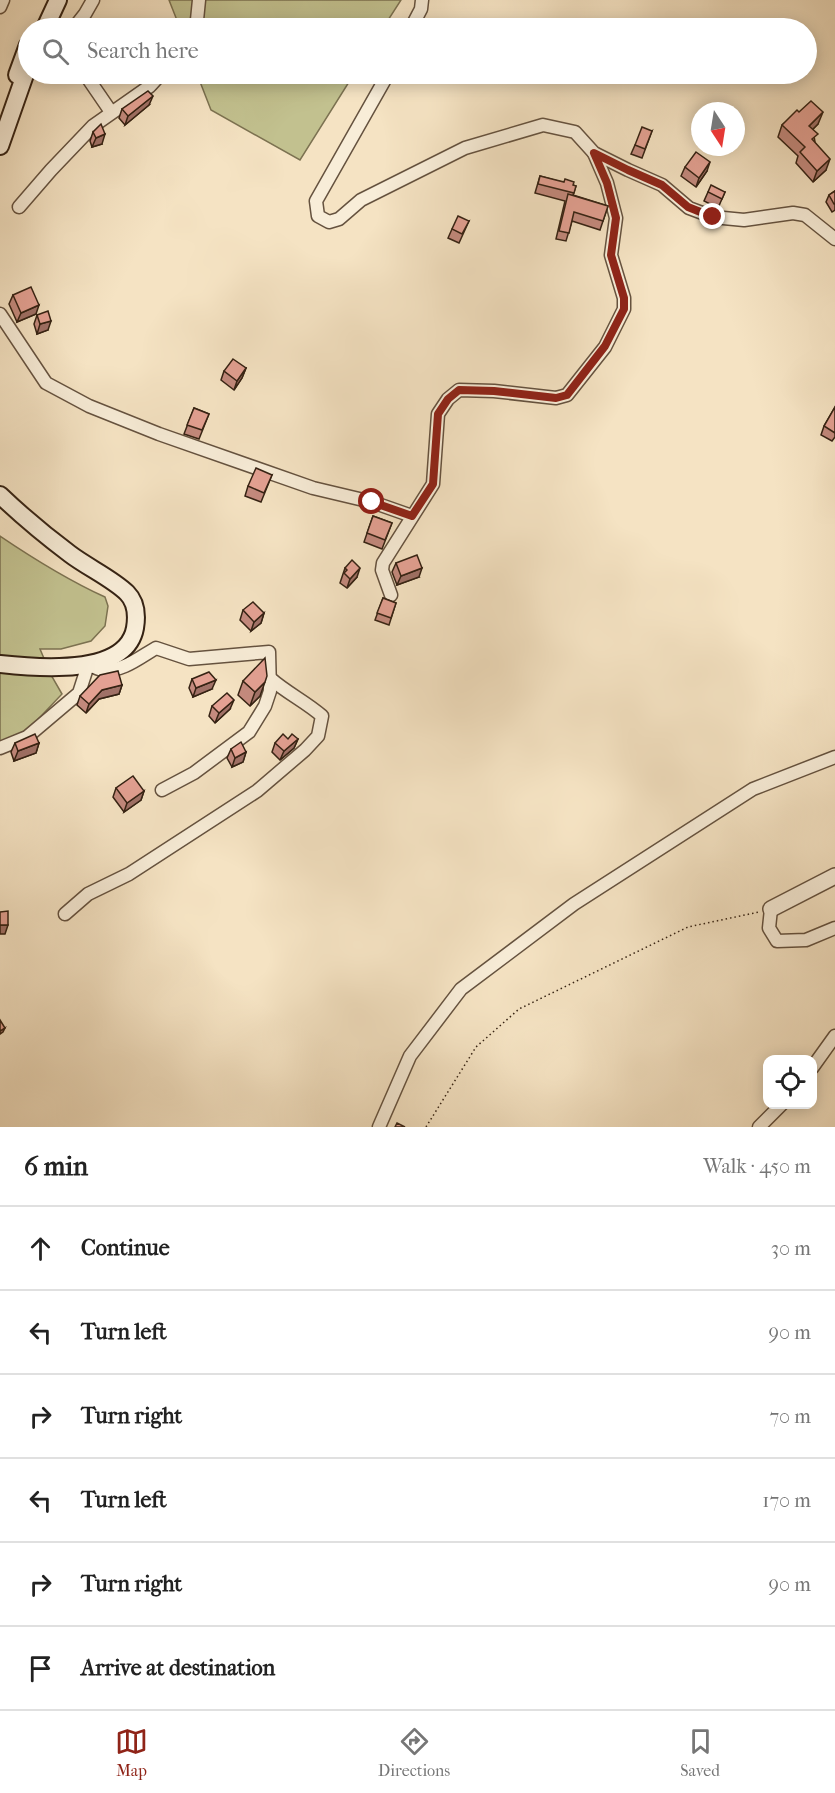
<!DOCTYPE html>
<html lang="en">
<head>
<meta charset="utf-8">
<style>
  body { margin:0; font-family:"IM FELL French Canon",serif; background:#f2f2f2; color:#222 }
  .controls { position:absolute; right:18px; bottom:18px; display:grid; overflow:hidden; border-radius:12px; box-shadow:0 3px 15px #0003 }
  .controls button { width:54px; height:54px; display:grid; place-items:center; padding:0; border:0; border-bottom:2px solid #e0e0e0; background:#fff; color:#222; font:30px sans-serif }
  .compass { position:absolute; left:691px; top:102px; width:54px; height:54px; border-radius:50%; background:#fff; box-shadow:0 3px 15px #0003; rotate:168deg }
  .stop { position:absolute; width:18px; height:18px; margin:-14px; border:4px solid #8f2418; border-radius:50%; background:#fff }
  .stop.end { background:#8f2418; border-color:#fff; box-shadow:0 2px 6px #0008 }
  .list { margin:0; padding:0; list-style:none }
  h2 { display:flex; justify-content:space-between; align-items:center; height:78px; margin:0; padding:0 24px; font-size:26px }
  h2 small { font-size:20px; font-weight:400; color:#767676 }
  .list li { display:grid; grid-template-columns:39px 1fr auto; gap:18px; align-items:center; box-sizing:border-box; height:84px; padding:0 24px; border-top:2px solid #e0e0e0 }
  .list b { display:block; font-size:22px; white-space:nowrap }
  .list em { font-size:20px; font-style:normal; color:#767676 }
  .icon { flex:none; width:33px; height:33px; fill:none; stroke:currentColor; stroke-width:2; stroke-linecap:round; stroke-linejoin:round }
  .map { position:relative; flex:none; width:835px; height:1127px; overflow:hidden }
  .search { position:absolute; background:#fff; box-shadow:0 3px 15px #0003; left:18px; right:18px; top:18px; height:66px; display:flex; align-items:center; gap:15px; box-sizing:border-box; padding:0 21px; border-radius:33px; color:#767676; font-size:22px }
  .sheet { height:582px; background:#fff }
  nav { display:flex; justify-content:space-around; align-items:center; box-sizing:border-box; height:84px; border-top:2px solid #e0e0e0; background:#fff; font-size:16px; color:#767676 }
  nav a { display:grid; justify-items:center; gap:3px }
  nav .on { color:#8f2418 }
  .map>svg:first-child { display:block }
  .green { fill:#c2c18f; stroke:#7c7251; stroke-width:1.5 }
  .lines { fill:none; stroke-linecap:round; stroke-linejoin:round }
  .minor-casing { stroke:#65523f; stroke-width:15 }
  .tertiary-casing { stroke:#65523f; stroke-width:18 }
  .secondary-casing { stroke:#352213; stroke-width:20 }
  .path { stroke:#352213; stroke-width:1.5; stroke-dasharray:1.5 3; stroke-linecap:butt }
  .minor { stroke:#f8edd8; stroke-width:12 }
  .tertiary { stroke:#f8edd8; stroke-width:15 }
  .secondary { stroke:#f8edd8; stroke-width:16 }
  .wall { fill:#c48a7e; stroke:#352213; stroke-width:1.5 }
  .shaded-wall { fill:#a07167; stroke:#352213; stroke-width:1.5 }
  .building { fill:#e4a193; stroke:#352213; stroke-width:1.5 }
  .route { stroke:#8f2418; stroke-width:8 }
</style>
</head>
<body>
<div class="map">
<svg width="835" height="1127" viewBox="0 0 835 1127">
  <rect width="100%" height="100%" fill="#f5e3c3"/>
  <filter id="stains"><feTurbulence type="fractalNoise" baseFrequency=".00333" numOctaves="4"/><feColorMatrix values="0 0 0 0 .2 0 0 0 0 .09 0 0 0 0 .02 0 0 0 .5 -.17"/></filter>
  <radialGradient id="worn" r=".72"><stop offset=".6" stop-color="#630" stop-opacity="0"/><stop offset="1" stop-color="#630" stop-opacity=".3"/></radialGradient>
  <!-- green -->
  <g class="green">
    <polygon points="169,0 401,0 383,28 180,28"/>
    <polygon points="197,74 354,74 300,160 211,110"/>
    <path d="M0,536C34,559 68,580 105,597L108,606L105,626L91,641L61,649H40L51,675L62,694L25,733L0,743Z"/>
  </g>
  <g class="lines">
    <defs>
      <g id="minor">
        <polyline points="0,7 3,0"/>
        <polyline points="74,28 85,14 93,0"/>
        <polyline points="192,28 197,20 199,0"/>
        <polyline points="411,28 421,9 422,0"/>
        <polyline points="85,74 111,112"/>
        <polyline points="388,74 316,201 318,216 329,222 339,219 361,200 465,148 543,125 575,132 594,153 628,170 662,185 689,208 713,217 744,220 793,213 805,215 835,239"/>
        <polyline points="19,207 51,170 93,126 150,86 161,74"/>
        <polyline points="0,314 46,383 89,406 159,434 313,488 372,502 412,516"/>
        <polyline points="391,595 382,570 383,563 433,484 438,414 448,399 459,390 494,391 556,398 567,395 605,347 624,309 624,298 611,255 616,218 607,183 594,153"/>
        <path d="M0,748L27,737L79,693L88,665C92,666 98,669 102,670C123,672 140,657 156,648L189,659L269,652L270,691L265,706L249,732L194,773L162,790"/>
        <polyline points="771,909 769,928 777,941 806,940 835,928"/>
        <path d="M65,914L88,894L129,874L257,791L305,750L318,736L322,716C306,702 287,693 271,679"/>
        <polyline points="812,1068 835,1036"/>
        <polyline points="379,1127 410,1056 461,989 574,904 753,789 835,757"/>
        <polyline points="759,1127 782,1104"/>
      </g>
      <polyline id="tertiary" points="771,909 835,876"/>
      <g id="secondary">
        <polyline points="45,28 58,0"/>
        <polyline points="17,75 28,45"/>
        <polyline points="0,146 28,66"/>
        <path d="M0,495C22,516 46,536 70,554C87,567 113,579 127,593C136,602 137,616 135,628C126,677 36,668 0,664"/>
      </g>
    </defs>
    <!-- minor casing -->
    <use href="#minor" class="minor-casing"/>
    <!-- tertiary casing -->
    <use href="#tertiary" class="tertiary-casing"/>
    <!-- secondary casing -->
    <use href="#secondary" class="secondary-casing"/>
    <!-- path -->
    <polyline class="path" points="426,1127 476,1047 519,1009 688,927 759,912"/>
    <!-- minor -->
    <use href="#minor" class="minor"/>
    <!-- tertiary -->
    <use href="#tertiary" class="tertiary"/>
    <!-- secondary -->
    <use href="#secondary" class="secondary"/>
  </g>
  <!-- wall -->
  <g class="wall">
    <polygon points="149,105 125,125 119,118 122,109"/>
    <polygon points="799,112 818,124 813,129 815,142 826,170 813,182 796,163 798,156 778,137 782,125"/>
    <polygon points="652,131 642,158 631,154 635,145"/>
    <polygon points="93,132 102,144 92,147 90,141"/>
    <polygon points="685,167 707,171 696,187 681,176"/>
    <polygon points="540,176 576,186 573,195 608,206 600,230 572,221 566,241 556,239 565,201 535,193"/>
    <polygon points="835,191 835,210 832,212 826,202 829,195"/>
    <polygon points="708,192 725,192 718,208 704,201"/>
    <polygon points="469,221 459,243 448,238 452,229"/>
    <polygon points="13,295 36,314 17,322 9,304"/>
    <polygon points="37,315 48,330 37,334 34,324"/>
    <polygon points="246,368 242,378 234,390 221,380 224,371"/>
    <polygon points="835,407 835,437 832,441 821,435 824,426"/>
    <polygon points="194,408 209,414 199,439 184,434"/>
    <polygon points="272,475 261,502 245,496 248,486"/>
    <polygon points="373,516 392,523 382,549 364,542"/>
    <polygon points="396,563 419,577 397,585 392,572"/>
    <polygon points="345,568 357,577 347,588 340,583"/>
    <polygon points="383,598 396,603 389,625 375,620"/>
    <polygon points="243,610 264,613 261,623 251,631 240,620"/>
    <polygon points="192,679 212,689 193,697 189,688"/>
    <polygon points="243,681 260,696 250,706 238,695"/>
    <polygon points="122,685 119,694 99,699 86,713 77,705 80,696"/>
    <polygon points="212,706 230,709 215,723 209,716"/>
    <polygon points="288,739 298,739 294,748 280,760 272,752 275,743"/>
    <polygon points="15,743 39,743 36,753 14,761 11,752"/>
    <polygon points="231,749 246,752 243,762 232,767 227,758"/>
    <polygon points="116,788 144,791 141,800 124,812 113,797"/>
  </g>
  <!-- shaded-wall -->
  <g class="shaded-wall">
    <polygon points="153,96 149,105 125,125 128,116"/>
    <polygon points="823,112 818,124 805,137 809,126"/>
    <polygon points="105,134 102,144 92,147 96,138"/>
    <polygon points="830,159 826,170 813,182 817,171"/>
    <polygon points="710,162 707,171 696,187 699,178"/>
    <polygon points="39,305 36,314 17,322 21,313"/>
    <polygon points="51,321 48,330 37,334 40,324"/>
    <polygon points="246,368 242,378 234,390 237,381"/>
    <polygon points="360,568 357,577 347,588 350,579"/>
    <polygon points="422,568 419,577 397,585 401,576"/>
    <polygon points="264,613 261,623 251,631 254,622"/>
    <polygon points="216,680 212,689 193,697 196,688"/>
    <polygon points="265,682 260,696 250,706 255,692"/>
    <polygon points="122,685 119,694 99,699 86,713 89,704 102,690"/>
    <polygon points="234,700 230,709 215,723 219,713"/>
    <polygon points="298,739 294,748 280,760 284,751"/>
    <polygon points="39,743 36,753 14,761 18,751"/>
    <polygon points="246,752 243,762 232,767 235,758"/>
    <polygon points="144,791 141,800 124,812 127,803"/>
    <polygon points="0,925 8,925 5,934 0,934"/>
    <polygon points="5,1028 3,1032 0,1034 0,1031"/>
  </g>
  <!-- building -->
  <g class="building">
    <polygon points="148,91 153,96 128,116 122,109"/>
    <polygon points="811,101 823,112 809,126 818,134 812,139 830,159 817,171 800,152 805,147 782,125 797,110 799,112"/>
    <polygon points="101,124 105,134 96,138 93,132"/>
    <polygon points="642,127 652,131 645,149 635,145"/>
    <polygon points="696,152 710,162 699,178 685,167"/>
    <polygon points="540,176 564,182 565,179 574,182 573,185 576,186 574,193 538,184"/>
    <polygon points="711,185 725,192 722,199 708,192"/>
    <polygon points="835,191 835,204 834,204 829,195"/>
    <polygon points="568,194 608,206 603,221 574,212 569,233 559,231"/>
    <polygon points="458,216 469,221 462,234 452,229"/>
    <polygon points="31,287 39,305 21,313 13,295"/>
    <polygon points="48,311 51,321 40,324 37,315"/>
    <polygon points="233,359 246,368 237,381 224,371"/>
    <polygon points="835,407 835,433 824,426"/>
    <polygon points="194,408 209,414 202,430 187,425"/>
    <polygon points="256,468 272,475 264,493 248,486"/>
    <polygon points="373,516 392,523 385,540 367,533"/>
    <polygon points="417,555 422,568 401,576 396,563"/>
    <polygon points="352,560 360,568 350,579 344,573 347,570 345,568"/>
    <polygon points="383,598 396,603 391,618 377,613"/>
    <polygon points="253,602 264,613 254,622 243,610"/>
    <polygon points="265,658 267,676 265,682 255,692 243,681"/>
    <polygon points="118,671 122,685 102,690 89,704 80,696 100,675"/>
    <polygon points="209,672 216,680 196,688 192,679"/>
    <polygon points="227,693 234,700 219,713 212,706"/>
    <polygon points="35,734 39,743 18,751 15,743"/>
    <polygon points="283,734 288,739 292,734 298,739 284,751 275,743"/>
    <polygon points="241,742 246,752 235,758 231,749"/>
    <polygon points="133,776 144,791 127,803 116,788"/>
    <polygon points="8,911 8,925 0,925 0,912"/>
    <polygon points="0,1020 5,1028 0,1031"/>
    <polygon points="397,1123 405,1127 395,1127"/>
  </g>
  <g class="lines">
    <!-- route -->
    <polyline class="route" points="372,502 412,516 433,484 438,414 448,399 459,390 494,391 556,398 567,395 605,346 624,309 624,298 611,255 616,218 607,183 594,153 628,170 662,185 688,207 713,217"/>
  </g>
  <rect width="100%" height="100%" filter="url(#stains)"/>
  <rect width="100%" height="100%" fill="url(#worn)"/>
</svg>
<div class="controls">
<button><svg class="icon" aria-label="locate" viewBox="0 0 24 24"><circle cx="12" cy="12" r="6"/><path d="M12 2v4M12 18v4M2 12h4M18 12h4"/></svg></button>
</div>
<svg class="compass" viewBox="-18 -18 36 36"><path d="M0-13l5 13h-10z" fill="#e53935"/><path d="M0 13l5-13h-10z" fill="#767676"/></svg>
<div class="stop" style="left:372px;top:502px"></div>
<div class="stop end" style="left:713px;top:217px"></div>
<div class="search"><svg class="icon" aria-label="search" viewBox="0 0 24 24"><circle cx="10" cy="10" r="6"/><path d="M15 15l6 6"/></svg>Search here</div>
</div>
<section class="sheet">
<h2>6 min<small>Walk · 450 m</small></h2>
<ul class="list">
<li><svg class="icon" aria-label="ahead" viewBox="0 0 24 24"><path d="M12 20V5M6 11l6-6 6 6"/></svg><div><b>Continue</b></div><em>30 m</em></li>
<li><svg class="icon" aria-label="left" viewBox="0 0 24 24"><path d="M17 20v-9H6M10 6l-5 5 5 5"/></svg><div><b>Turn left</b></div><em>90 m</em></li>
<li><svg class="icon" aria-label="right" viewBox="0 0 24 24"><path d="M7 20v-9h11M14 6l5 5-5 5"/></svg><div><b>Turn right</b></div><em>70 m</em></li>
<li><svg class="icon" aria-label="left" viewBox="0 0 24 24"><path d="M17 20v-9H6M10 6l-5 5 5 5"/></svg><div><b>Turn left</b></div><em>170 m</em></li>
<li><svg class="icon" aria-label="right" viewBox="0 0 24 24"><path d="M7 20v-9h11M14 6l5 5-5 5"/></svg><div><b>Turn right</b></div><em>90 m</em></li>
<li><svg class="icon" aria-label="arrive" viewBox="0 0 24 24"><path d="M6 21V4h12l-3 4 3 4H6"/></svg><div><b>Arrive at destination</b></div></li>
</ul>
</section>
<nav>
<a class="on"><svg class="icon" aria-label="map" viewBox="0 0 24 24"><path d="M3 6l6-2 6 2 6-2v14l-6 2-6-2-6 2zM9 4v14M15 6v14"/></svg>Map</a>
<a><svg class="icon" aria-label="directions" viewBox="0 0 24 24"><path d="M12 3l9 9-9 9-9-9zM9 14v-3h6M13 9l2 2-2 2"/></svg>Directions</a>
<a><svg class="icon" aria-label="saved" viewBox="0 0 24 24"><path d="M7 4h10v16l-5-4-5 4z"/></svg>Saved</a>
</nav>
</body>
</html>
